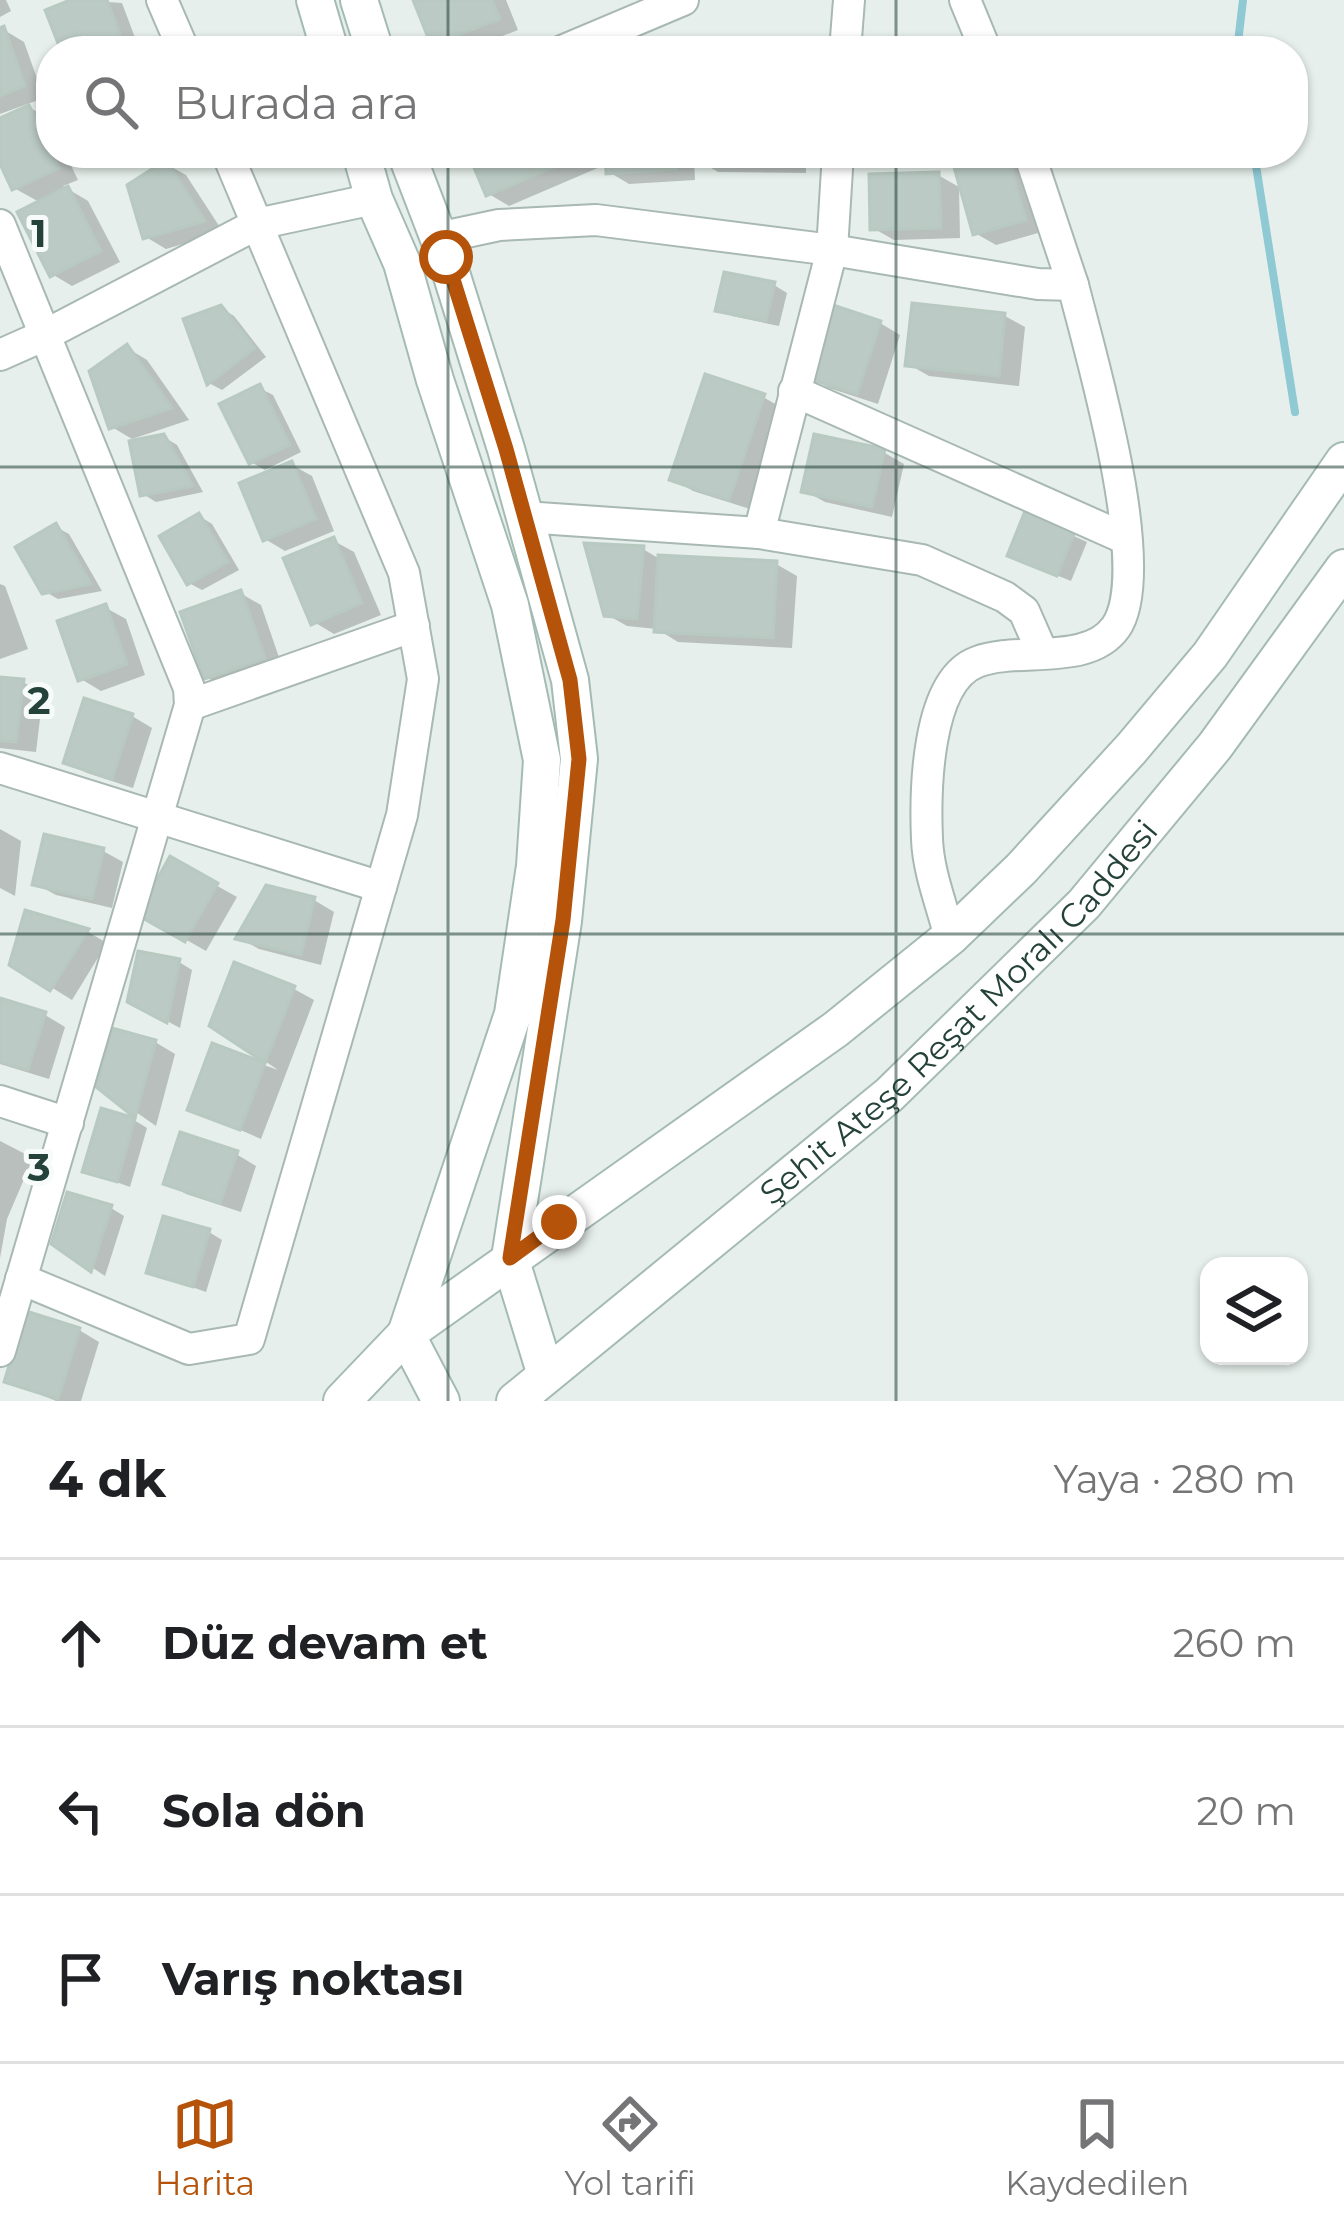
<!DOCTYPE html>
<html lang="tr">
<head>
<meta charset="utf-8">
<style>
  body { margin:0; font-family:Montserrat,sans-serif; background:#f2f2f2; color:#202124 }
  .controls { position:absolute; right:36px; bottom:36px; display:grid; overflow:hidden; border-radius:24px; box-shadow:0 3px 9px #0004 }
  .controls button { width:108px; height:108px; display:grid; place-items:center; padding:0; border:0; border-bottom:3px solid #e0e0e0; background:#fff; color:#202124; font:60px sans-serif }
  .stop { position:absolute; width:36px; height:36px; margin:-27px; border:9px solid #b45309; border-radius:50%; background:#fff }
  .stop.end { background:#b45309; border-color:#fff; box-shadow:0 3px 12px #0008 }
  .list { margin:0; padding:0; list-style:none }
  h2 { display:flex; justify-content:space-between; align-items:center; height:156px; margin:0; padding:0 48px; font-size:51px }
  h2 small { font-size:39px; font-weight:400; color:#757577 }
  .list li { display:grid; grid-template-columns:78px 1fr auto; gap:36px; align-items:center; box-sizing:border-box; height:168px; padding:0 48px; border-top:3px solid #e0e0e0 }
  .list b { display:block; font-size:45px; white-space:nowrap }
  .list em { font-size:39px; font-style:normal; color:#757577 }
  .icon { flex:none; width:66px; height:66px; fill:none; stroke:currentColor; stroke-width:2; stroke-linecap:round; stroke-linejoin:round }
  .map { position:relative; flex:none; width:1344px; height:1401px; overflow:hidden }
  .search { position:absolute; background:#fff; box-shadow:0 3px 9px #0004; left:36px; right:36px; top:36px; height:132px; display:flex; align-items:center; gap:30px; box-sizing:border-box; padding:0 42px; border-radius:48px; color:#757577; font-size:45px }
  .sheet { height:660px; background:#fff }
  nav { display:flex; justify-content:space-around; align-items:center; box-sizing:border-box; height:168px; border-top:3px solid #e0e0e0; background:#fff; font-size:33px; color:#757577 }
  nav a { display:grid; justify-items:center; gap:6px }
  nav .on { color:#b45309 }
  .map>svg:first-child { display:block }
  .shadow { fill:#0003 }
  .lines { fill:none; stroke-linecap:round; stroke-linejoin:round }
  .stream { stroke:#8ec9d4; stroke-width:8 }
  .building { fill:#bbcac4; stroke:#b8c9c2; stroke-width:3 }
  .street-casing { stroke:#a8b8b2; stroke-width:34 }
  .secondary-casing { stroke:#a4bbb3; stroke-width:40 }
  .street { stroke:#fff; stroke-width:30 }
  .secondary { stroke:#fff; stroke-width:36 }
  .route { stroke:#b45309; stroke-width:15 }
  .grid { fill:none; stroke:#24423a; stroke-width:3; stroke-opacity:0.55 }
  .labels { text-anchor:middle; dominant-baseline:central; stroke-width:10; stroke-linejoin:round; paint-order:stroke }
  .street-label { font-size:33px; fill:#24423a; stroke:#f7fbf9 }
  .grid-label { font-size:39px; text-anchor:middle; font-weight:bold; fill:#24423a; stroke:#f7fbf9; stroke-width:10; stroke-linejoin:round; paint-order:stroke }
</style>
</head>
<body>
<div class="map">
<svg width="1344" height="1401" viewBox="0 0 1344 1401">
  <rect width="100%" height="100%" fill="#e6efeb"/>
  <!-- shadow -->
  <g class="shadow">
    <polygon points="0,0 6,0 11,11 0,17"/>
    <polygon points="79,0 122,3 140,51 64,51 49,11"/>
    <polygon points="416,0 506,0 518,30 464,51 446,51 433,43"/>
    <polygon points="4,30 24,42 44,98 0,114 0,31"/>
    <polygon points="29,107 50,120 51,153 65,153 78,180 63,186 88,201 120,262 72,286 52,274 41,203 14,188 0,157 0,122"/>
    <polygon points="484,153 595,153 600,167 509,206 489,194"/>
    <polygon points="608,153 806,153 806,173 718,172 694,158 695,180 629,184 609,172"/>
    <polygon points="879,153 942,153 942,166 893,167 880,160"/>
    <polygon points="953,153 1022,153 1045,231 996,245 975,233"/>
    <polygon points="166,164 186,175 223,232 166,249 146,237"/>
    <polygon points="938,175 959,187 960,238 894,240 873,228"/>
    <polygon points="774,285 787,293 779,326 732,316 719,309"/>
    <polygon points="221,308 234,316 266,357 222,390 209,383"/>
    <polygon points="1005,316 1025,327 1019,386 929,376 908,364"/>
    <polygon points="880,323 900,335 878,404 829,388 809,377"/>
    <polygon points="127,348 147,360 189,420 132,439 112,427"/>
    <polygon points="259,388 273,395 301,452 265,470 251,462"/>
    <polygon points="763,397 784,409 750,509 693,491 673,479"/>
    <polygon points="164,437 177,445 203,492 156,502 143,494"/>
    <polygon points="883,452 904,464 892,517 825,502 805,491"/>
    <polygon points="292,465 312,476 334,531 285,551 265,539"/>
    <polygon points="1027,515 1087,542 1071,581 1024,562"/>
    <polygon points="199,516 212,524 239,570 202,590 189,583"/>
    <polygon points="56,527 69,534 102,591 58,599 44,591"/>
    <polygon points="334,541 354,552 381,615 334,634 314,622"/>
    <polygon points="643,549 658,558 776,564 797,576 792,648 678,642 657,629 627,626 606,614"/>
    <polygon points="0,584 5,586 28,649 0,659"/>
    <polygon points="240,593 261,605 283,669 227,689 206,677"/>
    <polygon points="106,608 126,619 145,675 101,691 81,679"/>
    <polygon points="0,680 23,682 43,694 36,752 0,748"/>
    <polygon points="132,716 152,728 133,788 87,773 66,762"/>
    <polygon points="0,829 21,841 15,896 0,888"/>
    <polygon points="103,851 123,862 112,908 56,895 36,884"/>
    <polygon points="171,860 237,897 206,951 141,914"/>
    <polygon points="314,900 334,912 321,965 259,949 239,938"/>
    <polygon points="27,914 88,932 107,943 72,1000 12,963"/>
    <polygon points="179,962 192,970 180,1028 130,1001"/>
    <polygon points="294,989 314,1000 261,1139 190,1108 214,1047 278,1070 213,1025"/>
    <polygon points="0,1001 45,1015 65,1027 49,1079 0,1064"/>
    <polygon points="155,1042 175,1054 156,1126 99,1086"/>
    <polygon points="134,1120 147,1128 130,1187 86,1171"/>
    <polygon points="0,1141 33,1158 7,1219 0,1258"/>
    <polygon points="236,1154 256,1166 241,1212 186,1194 166,1182"/>
    <polygon points="111,1208 124,1216 105,1276 55,1243"/>
    <polygon points="209,1232 222,1240 206,1292 150,1272"/>
    <polygon points="79,1330 99,1342 81,1401 56,1401 8,1381"/>
  </g>
  <g class="lines">
    <!-- stream -->
    <g class="stream">
      <polyline points="1237,51 1243,0"/>
      <polyline points="1254,153 1295,412"/>
    </g>
  </g>
  <!-- building -->
  <g class="building">
    <polygon points="70,0 107,0 125,48 61,51 45,10"/>
    <polygon points="413,0 492,0 500,19 431,45"/>
    <polygon points="4,26 25,86 0,96 0,28"/>
    <polygon points="29,105 59,168 12,190 0,164 0,118"/>
    <polygon points="476,153 581,153 582,155 486,196 469,156"/>
    <polygon points="605,153 675,153 676,169 606,174"/>
    <polygon points="695,153 786,153 786,163 695,162"/>
    <polygon points="876,153 930,153 930,161 877,161"/>
    <polygon points="950,153 1007,153 1026,220 973,235"/>
    <polygon points="166,160 205,221 143,239 127,185"/>
    <polygon points="939,172 941,228 870,230 869,174"/>
    <polygon points="68,186 101,251 50,277 17,212"/>
    <polygon points="724,272 775,282 766,321 715,311"/>
    <polygon points="912,303 1005,313 999,376 905,366"/>
    <polygon points="830,304 881,321 857,394 806,378"/>
    <polygon points="221,305 255,348 207,385 183,319"/>
    <polygon points="127,344 172,408 109,429 89,371"/>
    <polygon points="705,374 765,394 729,500 669,480"/>
    <polygon points="260,384 290,445 249,464 219,404"/>
    <polygon points="164,434 193,486 140,496 129,441"/>
    <polygon points="814,434 885,449 872,507 801,492"/>
    <polygon points="292,461 316,519 263,541 239,483"/>
    <polygon points="1025,511 1075,531 1057,576 1007,556"/>
    <polygon points="199,513 228,562 187,585 159,536"/>
    <polygon points="56,523 91,584 42,594 15,547"/>
    <polygon points="334,537 362,603 311,625 283,558"/>
    <polygon points="584,543 644,546 637,619 604,616"/>
    <polygon points="658,555 777,561 773,638 654,632"/>
    <polygon points="241,590 265,658 204,679 180,612"/>
    <polygon points="106,604 127,664 78,681 57,621"/>
    <polygon points="0,677 24,679 16,742 0,741"/>
    <polygon points="84,698 133,714 112,779 63,763"/>
    <polygon points="44,834 104,848 92,899 32,885"/>
    <polygon points="170,856 218,883 185,942 137,915"/>
    <polygon points="266,885 315,897 301,955 235,939"/>
    <polygon points="25,910 89,929 50,991 9,965"/>
    <polygon points="138,951 180,959 167,1023 127,1002"/>
    <polygon points="234,962 295,986 265,1063 209,1026"/>
    <polygon points="0,998 46,1012 28,1070 0,1062"/>
    <polygon points="112,1028 156,1040 135,1118 96,1087"/>
    <polygon points="212,1043 265,1063 240,1130 187,1110"/>
    <polygon points="101,1108 135,1118 117,1182 82,1172"/>
    <polygon points="180,1132 238,1151 220,1203 163,1184"/>
    <polygon points="67,1192 112,1205 91,1272 51,1244"/>
    <polygon points="163,1216 210,1229 193,1287 146,1273"/>
    <polygon points="26,1311 80,1328 58,1399 4,1382"/>
  </g>
  <g class="lines">
    <defs>
      <g id="street">
        <polyline points="162,0 184,51"/>
        <polyline points="965,0 986,51"/>
        <polyline points="562,51 683,0"/>
        <polyline points="845,51 849,0"/>
        <polyline points="1029,153 1073,285"/>
        <polyline points="0,225 189,688 190,705 0,1351"/>
        <path d="M438,238L499,225L596,220L832,250L1038,284L1073,285C1090,353 1155,570 1116,627C1088,667 1018,646 977,662C926,681 925,793 927,839C928,871 942,906 950,937"/>
        <polyline points="0,355 45,335 257,224 374,199"/>
        <polyline points="794,391 1124,538"/>
        <polyline points="524,517 759,533 922,560 1005,597 1024,611 1042,652"/>
        <polyline points="759,533 832,250 838,153"/>
        <polyline points="190,705 414,626"/>
        <polyline points="0,768 381,887"/>
        <polyline points="0,1101 68,1123"/>
        <polyline points="21,1279 189,1349 249,1339 402,815 423,679 404,573 227,153"/>
      </g>
      <g id="secondary">
        <polyline points="315,0 330,51"/>
        <polyline points="359,0 375,51"/>
        <polyline points="361,153 374,199 402,263 435,380 510,605 542,760 535,866 513,1014 406,1334 441,1401"/>
        <polyline points="406,153 446,257 506,449 570,680 579,759 563,921 510,1258 546,1375"/>
        <polyline points="342,1401 406,1334 836,1029 950,937 1021,869 1131,749 1210,655 1344,461"/>
        <path id="s1" d="M515,1401L889,1095L1084,904L1215,746L1344,568"/>
      </g>
    </defs>
    <!-- street casing -->
    <use href="#street" class="street-casing"/>
    <!-- secondary casing -->
    <use href="#secondary" class="secondary-casing"/>
    <!-- street -->
    <use href="#street" class="street"/>
    <!-- secondary -->
    <use href="#secondary" class="secondary"/>
  </g>
  <g class="lines">
    <!-- route -->
    <polyline class="route" points="446,257 506,449 570,680 579,759 563,920 510,1258 559,1222"/>
  </g>
  <!-- grid -->
  <path class="grid" d="M448,0V51M896,0V51M448,153V1401M896,153V1401M0,467H1344M0,934H1344"/>
  <g class="labels">
    <!-- street labels -->
    <g class="street-label">
      <text stroke="none"><textPath href="#s1" startOffset="591">Şehit Ateşe Reşat Moralı Caddesi</textPath></text>
    </g>
  </g>
  <g class="grid-label">
    <text x="39" y="247">1</text>
    <text x="39" y="714">2</text>
    <text x="39" y="1181">3</text>
  </g>
</svg>
<div class="controls">
<button><svg class="icon" aria-label="layers" viewBox="0 0 24 24"><path d="M12 4l9 5-9 5-9-5zM3 14l9 5 9-5"/></svg></button>
</div>
<div class="stop" style="left:446px;top:257px"></div>
<div class="stop end" style="left:559px;top:1222px"></div>
<div class="search"><svg class="icon" aria-label="search" viewBox="0 0 24 24"><circle cx="10" cy="10" r="6"/><path d="M15 15l6 6"/></svg>Burada ara</div>
</div>
<section class="sheet">
<h2>4 dk<small>Yaya · 280 m</small></h2>
<ul class="list">
<li><svg class="icon" aria-label="ahead" viewBox="0 0 24 24"><path d="M12 20V5M6 11l6-6 6 6"/></svg><div><b>Düz devam et</b></div><em>260 m</em></li>
<li><svg class="icon" aria-label="left" viewBox="0 0 24 24"><path d="M17 20v-9H6M10 6l-5 5 5 5"/></svg><div><b>Sola dön</b></div><em>20 m</em></li>
<li><svg class="icon" aria-label="arrive" viewBox="0 0 24 24"><path d="M6 21V4h12l-3 4 3 4H6"/></svg><div><b>Varış noktası</b></div></li>
</ul>
</section>
<nav>
<a class="on"><svg class="icon" aria-label="map" viewBox="0 0 24 24"><path d="M3 6l6-2 6 2 6-2v14l-6 2-6-2-6 2zM9 4v14M15 6v14"/></svg>Harita</a>
<a><svg class="icon" aria-label="directions" viewBox="0 0 24 24"><path d="M12 3l9 9-9 9-9-9zM9 14v-3h6M13 9l2 2-2 2"/></svg>Yol tarifi</a>
<a><svg class="icon" aria-label="saved" viewBox="0 0 24 24"><path d="M7 4h10v16l-5-4-5 4z"/></svg>Kaydedilen</a>
</nav>
</body>
</html>
